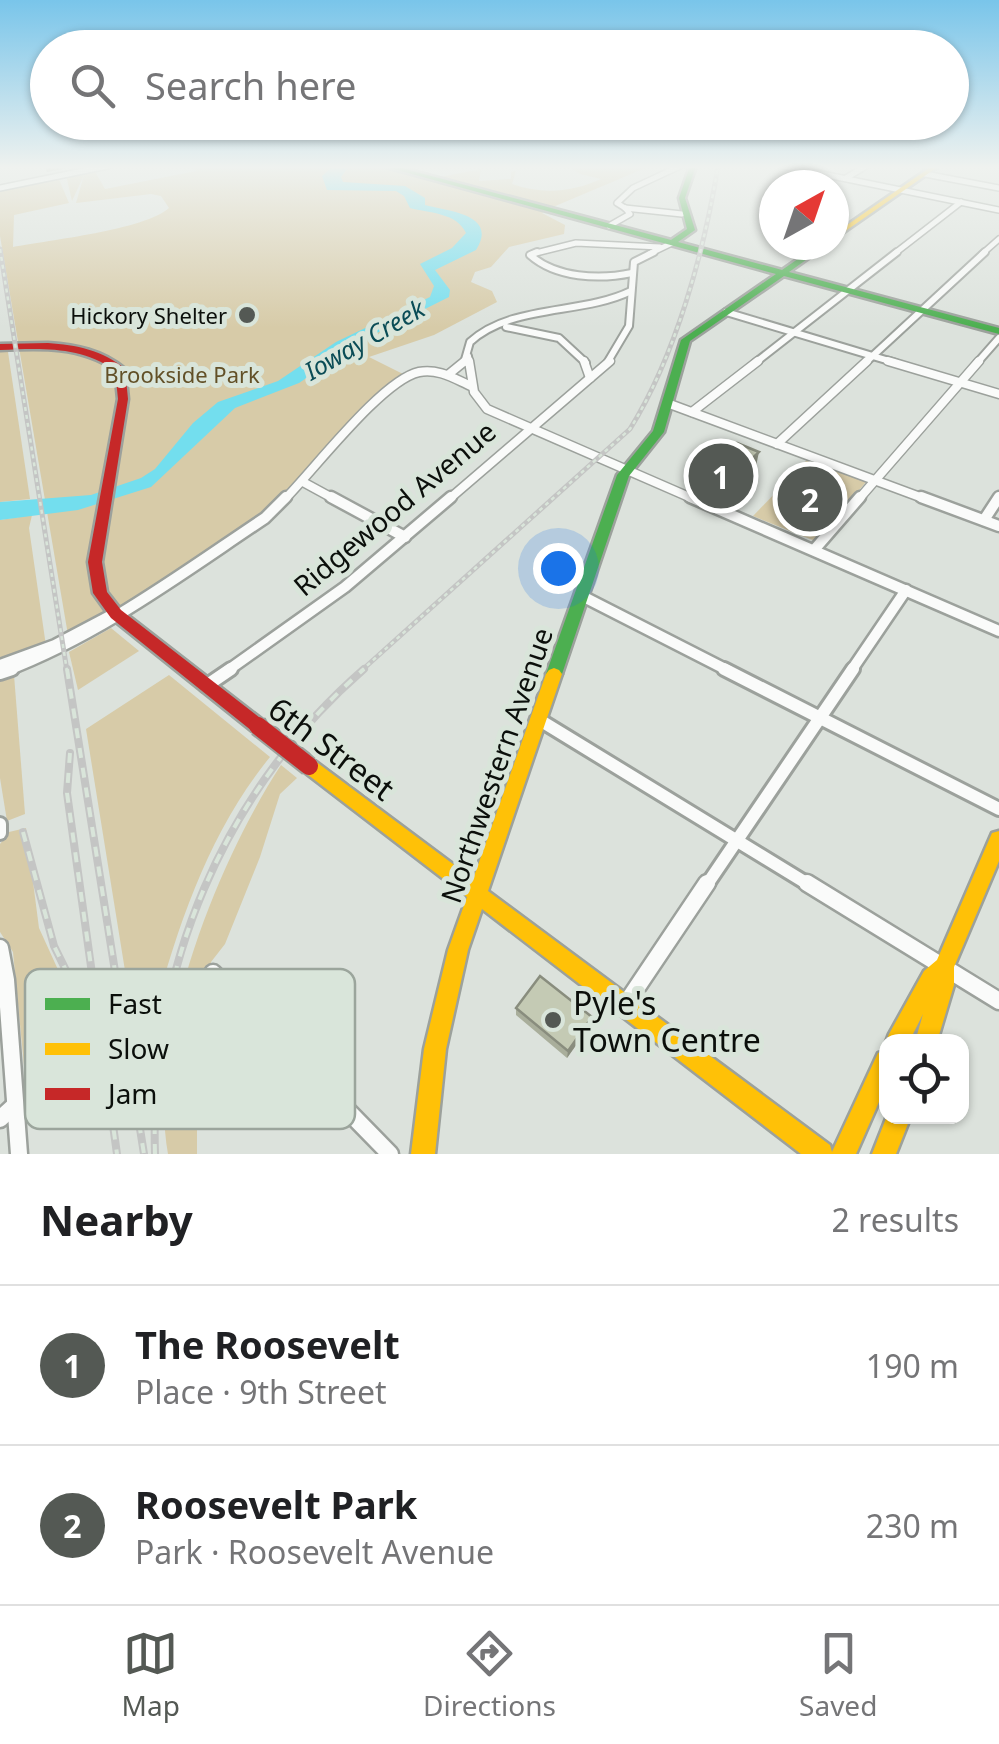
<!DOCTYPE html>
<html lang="en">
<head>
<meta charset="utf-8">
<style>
  body { margin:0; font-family:"Noto Sans",sans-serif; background:#f6f6f6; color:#202124 }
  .controls { position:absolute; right:30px; bottom:30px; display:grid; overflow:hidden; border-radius:20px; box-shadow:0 2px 8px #0004 }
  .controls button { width:90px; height:90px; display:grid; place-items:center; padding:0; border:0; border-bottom:2px solid #e0e0e0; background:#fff; color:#202124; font:50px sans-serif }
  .compass { position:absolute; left:759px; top:170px; width:90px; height:90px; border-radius:50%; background:#fff; box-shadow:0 2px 8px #0004; rotate:40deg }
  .you { position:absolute; left:558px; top:568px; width:35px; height:35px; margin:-25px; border:8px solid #fff; border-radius:50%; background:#1a73e8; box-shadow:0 0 0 15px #1a73e833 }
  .badge { display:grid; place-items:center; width:65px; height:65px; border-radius:50%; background:#545954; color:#fff; font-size:32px; font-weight:700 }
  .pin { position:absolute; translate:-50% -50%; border:5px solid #fff; box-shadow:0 2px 10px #0006 }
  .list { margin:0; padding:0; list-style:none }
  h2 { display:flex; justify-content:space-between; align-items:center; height:130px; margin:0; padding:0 40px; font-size:42px }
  h2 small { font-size:32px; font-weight:400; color:#757577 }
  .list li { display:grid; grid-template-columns:65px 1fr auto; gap:30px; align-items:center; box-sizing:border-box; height:160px; padding:0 40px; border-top:2px solid #e0e0e0 }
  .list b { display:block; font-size:38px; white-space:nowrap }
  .list p { margin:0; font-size:32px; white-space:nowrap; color:#757577 }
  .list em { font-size:32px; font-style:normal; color:#757577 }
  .icon { flex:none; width:55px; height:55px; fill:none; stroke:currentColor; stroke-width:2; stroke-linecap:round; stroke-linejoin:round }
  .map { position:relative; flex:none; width:999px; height:1154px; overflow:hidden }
  .search { position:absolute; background:#fff; box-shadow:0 2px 8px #0004; left:30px; right:30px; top:30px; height:110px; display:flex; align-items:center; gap:25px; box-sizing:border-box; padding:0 35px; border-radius:55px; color:#757577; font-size:38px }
  .sheet { height:450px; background:#fff }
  nav { display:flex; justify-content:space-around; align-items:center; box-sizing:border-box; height:140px; border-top:2px solid #e0e0e0; background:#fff; font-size:28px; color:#757577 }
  nav a { display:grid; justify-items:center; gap:5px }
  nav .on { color:#545954 }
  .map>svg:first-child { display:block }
  .green { fill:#d7cba8 }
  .water { fill:#73deee }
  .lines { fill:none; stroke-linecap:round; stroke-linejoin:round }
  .street-far5-casing { stroke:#9ca19c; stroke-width:8 }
  .street-far4-casing { stroke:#9ca19c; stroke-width:10 }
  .street-far3-casing { stroke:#9ca19c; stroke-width:11 }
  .street-far2-casing { stroke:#9ca19c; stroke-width:15 }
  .street-far1-casing { stroke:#9ca19c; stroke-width:18 }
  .street-casing { stroke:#9ca19c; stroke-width:21 }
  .fast-casing { stroke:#9ca19c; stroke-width:5 }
  .slow-casing { stroke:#9ca19c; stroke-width:5 }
  .jam-casing { stroke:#9ca19c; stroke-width:5 }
  .street-far5 { stroke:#fafbfa; stroke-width:5 }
  .street-far4 { stroke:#fafbfa; stroke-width:6 }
  .street-far3 { stroke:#fafbfa; stroke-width:8 }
  .street-far2 { stroke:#fafbfa; stroke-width:10 }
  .street-far1 { stroke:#fafbfa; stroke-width:12 }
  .street { stroke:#fafbfa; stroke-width:16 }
  .fast { fill:#4caf50; fill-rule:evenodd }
  .slow { fill:#ffc107; fill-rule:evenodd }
  .jam { fill:#c62828; fill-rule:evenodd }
  .rail-far1-casing { stroke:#c4c5c4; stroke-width:5 }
  .rail-casing { stroke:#c4c5c4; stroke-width:8 }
  .rail-far1 { stroke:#d9e5da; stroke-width:2.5; stroke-dasharray:4; stroke-linecap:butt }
  .rail { stroke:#d9e5da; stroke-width:4; stroke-dasharray:10; stroke-linecap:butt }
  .jam-bridge-casing { stroke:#9ca19c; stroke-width:22; stroke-linecap:butt }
  .jam-bridge { stroke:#c62828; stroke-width:18 }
  .wall { fill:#a9ae9b }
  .shaded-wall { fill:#898d7e }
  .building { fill:#c4cab4; stroke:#898d7e; stroke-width:2.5 }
  .poi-dot { fill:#545954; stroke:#d9e5da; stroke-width:4 }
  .labels { text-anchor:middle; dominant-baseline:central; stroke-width:10; stroke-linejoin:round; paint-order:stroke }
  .far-poi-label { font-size:22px; fill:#0b0f0b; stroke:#d9e5da; text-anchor:end }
  .far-park-label { font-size:22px; fill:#625027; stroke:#d9e5da }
  .far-water-label { font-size:25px; font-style:italic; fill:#0a4c56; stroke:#d9e5da }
  .street-label { font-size:28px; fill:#0b0f0b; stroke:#d9e5da }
  .near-street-label { font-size:32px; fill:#0b0f0b; stroke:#d9e5da }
  .near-poi-label { font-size:32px; fill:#0b0f0b; stroke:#d9e5da; text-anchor:start }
  .key { fill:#d9e5da; stroke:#9ba59c; stroke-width:2.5 }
  .key-label { font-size:28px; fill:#0b0f0b }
</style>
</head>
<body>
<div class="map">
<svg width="999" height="1154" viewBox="0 0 999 1154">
  <rect width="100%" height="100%" fill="#dce2dc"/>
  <!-- green -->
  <g class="green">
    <path d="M193,166H382L547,210L542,213L565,225L564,234L509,247L491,267L475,272L471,282L492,291L497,302L434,335L369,357L403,374L260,516L129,601L68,635L0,236V188L58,177L69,203L14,215L13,247C49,240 144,230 169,208L161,196L151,194L76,203L84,175L72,201L66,175L94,170L105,189L196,171Z"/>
    <path d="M533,166L516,171L512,184C541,194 570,193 601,179L580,174L568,166H650L553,207L440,177L481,169L479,181L511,179V172Z"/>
    <polygon points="4,351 8,352 30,499 0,502 0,352"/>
    <polygon points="807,460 866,482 815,541 753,516"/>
    <polygon points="32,515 29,528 46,646 0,662 0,520"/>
    <polygon points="111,628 139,651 78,690 69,652"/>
    <polygon points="14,675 25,814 7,821 0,778 0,680"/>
    <path d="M169,675L270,757C211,829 179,921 155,1010L142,1019L132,1014L86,729Z"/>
    <path d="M281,765L297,778L280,794L260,857L225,944L211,962L210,986L222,998L197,1060V1154H168C147,1039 218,861 281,765Z"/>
    <polygon points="26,828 39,928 65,985 80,1094 72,1108 55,1106 29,1117 13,952 0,932 0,844 9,832"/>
  </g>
  <!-- water -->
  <path class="water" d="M333,166H349L341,177L343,182L405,186L425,198V205C447,211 499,214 476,250L435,270L450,290L449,297L363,340L299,383L235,408L151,487L78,510L0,520V502L91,495L141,478L155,469L193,423L218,402L278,381L336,342L430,297L434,286L420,264L452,248L466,233C457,213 430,213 410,208L404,196L396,191L327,190L322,176Z"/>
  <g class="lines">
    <defs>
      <g id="street-far5">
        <polyline points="783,166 999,210"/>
        <polyline points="925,174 999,188"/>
        <polyline points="846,178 866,166"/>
        <polyline points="0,188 107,166"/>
        <polyline points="625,208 617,203 633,188 680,166"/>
        <polyline points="625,208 682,214"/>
        <polyline points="609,226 630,214 625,208"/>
        <polyline points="532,254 576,243 660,247"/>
        <polyline points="649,254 672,243"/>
        <polyline points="894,254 961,202"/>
        <polyline points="982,254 999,239"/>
      </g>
      <g id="street-far4">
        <path d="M537,252L530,255C556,278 599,280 632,273"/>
        <polyline points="726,312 896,363"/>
        <polyline points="506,327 559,338 586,363"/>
        <polyline points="468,356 469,363"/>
        <path d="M464,363L470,342C511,304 582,315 631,291"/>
        <polyline points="607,363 629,326 634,262 654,252"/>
        <polyline points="755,363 897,252"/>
        <polyline points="865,363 985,252"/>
        <polyline points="977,363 999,338"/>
      </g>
      <g id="street-far3">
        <polyline points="469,361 474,392 487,409 696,500"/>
        <polyline points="584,361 590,378"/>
        <polyline points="888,361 999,394"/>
        <polyline points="449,374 465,361"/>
        <polyline points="667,403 928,500"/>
        <polyline points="692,412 758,361"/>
        <polyline points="777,444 867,361"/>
        <polyline points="303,482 336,500"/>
        <path d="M284,500C314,470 382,380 419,372C438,368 455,379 471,386"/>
        <polyline points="448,500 610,361"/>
        <polyline points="858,500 979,361"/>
      </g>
      <g id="street-far2">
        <polyline points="331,497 405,537"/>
        <polyline points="690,497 999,631"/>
        <polyline points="921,497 999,526"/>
        <polyline points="984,520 999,497"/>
        <polyline points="814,550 860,497"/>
        <polyline points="582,596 729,671"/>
        <polyline points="0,665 55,645 110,616"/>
        <path d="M5,671C100,635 181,574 265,518L286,497"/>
        <polyline points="227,671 345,587 451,497"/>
        <polyline points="851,671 906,590"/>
      </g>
      <g id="street-far1">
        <polyline points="724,669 999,809"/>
        <polyline points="0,673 12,669"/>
        <polyline points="206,686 231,669"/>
        <polyline points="538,719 811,886"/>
        <polyline points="0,824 0,833"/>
        <polyline points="706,886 853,669"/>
      </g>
      <g id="street">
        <polyline points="807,883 999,1001"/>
        <polyline points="0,948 6,980 19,1154"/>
        <polyline points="213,973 390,1154"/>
        <polyline points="625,1005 707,883"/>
        <polyline points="0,1119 14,1106"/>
      </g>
      <polygon id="fast" points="383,166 394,166 671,240 687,229 679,198 690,166 696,166 685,198 695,230 678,242 782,270 818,245 827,245 789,272 999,328 999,334 784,276 690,341 664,432 629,476 562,674 559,678 549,678 546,674 617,475 653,431 681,340 776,274"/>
      <g id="slow">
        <polygon points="932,166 939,166 834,239 834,234"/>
        <polygon points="554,668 559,670 562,674 488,891 830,1145 832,1152 878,1053 886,1050 886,1086 856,1154 801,1154 482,909 468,950 446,1049 435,1154 411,1154 424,1049 448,950 467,897 303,771 300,766 303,761 309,759 315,761 473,879 546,674 549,670"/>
        <polygon points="999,831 999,861 954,967 954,985 937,1042 915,1042 923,1014 909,1042 886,1042 886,1044 886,1042 889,1034 924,971 937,960 992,833"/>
        <polygon points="887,1116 911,1116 896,1154 872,1154"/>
      </g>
      <path id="jam" d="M48,343C76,345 103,350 125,369L128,399L102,562L107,592L121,610L264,721L266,726L264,731L258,732L252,731L111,618L93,593L88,562L118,399L115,370C80,346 41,348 0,350V344Z"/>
    </defs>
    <!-- street-far5 casing -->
    <use href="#street-far5" class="street-far5-casing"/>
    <!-- street-far4 casing -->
    <use href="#street-far4" class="street-far4-casing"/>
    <!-- street-far3 casing -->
    <use href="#street-far3" class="street-far3-casing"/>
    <!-- street-far2 casing -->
    <use href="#street-far2" class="street-far2-casing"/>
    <!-- street-far1 casing -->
    <use href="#street-far1" class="street-far1-casing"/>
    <!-- street casing -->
    <use href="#street" class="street-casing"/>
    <!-- fast casing -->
    <use href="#fast" class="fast-casing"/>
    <!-- slow casing -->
    <use href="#slow" class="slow-casing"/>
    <!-- jam casing -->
    <use href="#jam" class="jam-casing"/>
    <!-- street-far5 -->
    <use href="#street-far5" class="street-far5"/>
    <!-- street-far4 -->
    <use href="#street-far4" class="street-far4"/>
    <!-- street-far3 -->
    <use href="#street-far3" class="street-far3"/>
    <!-- street-far2 -->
    <use href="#street-far2" class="street-far2"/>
    <!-- street-far1 -->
    <use href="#street-far1" class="street-far1"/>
    <!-- street -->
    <use href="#street" class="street"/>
    <!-- fast -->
    <use href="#fast" class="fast"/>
    <!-- slow -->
    <use href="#slow" class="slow"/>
    <!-- jam -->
    <use href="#jam" class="jam"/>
    <defs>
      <g id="rail-far1">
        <polyline points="0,249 67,671"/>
        <path d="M361,671L630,429C676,355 704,252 718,166"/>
      </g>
      <g id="rail">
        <polyline points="67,669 144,1154"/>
        <polyline points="70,753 67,793 117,1154"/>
        <polyline points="23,832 54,946 89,1017"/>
        <path d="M155,1154C149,968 223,792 364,669"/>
      </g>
    </defs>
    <!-- rail-far1 casing -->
    <use href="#rail-far1" class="rail-far1-casing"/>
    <!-- rail casing -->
    <use href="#rail" class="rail-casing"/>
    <!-- rail-far1 -->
    <use href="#rail-far1" class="rail-far1"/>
    <!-- rail -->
    <use href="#rail" class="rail"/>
    <defs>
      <polyline id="jam-bridge" points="258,726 309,766"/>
    </defs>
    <!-- jam-bridge casing -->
    <use href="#jam-bridge" class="jam-bridge-casing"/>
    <!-- jam-bridge -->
    <use href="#jam-bridge" class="jam-bridge"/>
  </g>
  <!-- wall -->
  <g class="wall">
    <polygon points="719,459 756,466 750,472 751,489 742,499 694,479 696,464"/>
    <polygon points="516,1008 592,1017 591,1024 567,1058 516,1015"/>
  </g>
  <!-- shaded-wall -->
  <g class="shaded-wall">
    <polygon points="45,166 63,166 63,169 47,172"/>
    <polygon points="759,452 756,466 740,481 741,469"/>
    <polygon points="755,474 751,489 742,499 745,484"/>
    <polygon points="592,1017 591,1024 567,1058 568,1051"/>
  </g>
  <!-- building -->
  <g class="building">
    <polygon points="737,443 759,452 741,469 755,474 745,484 696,464 707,455 719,459"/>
    <polygon points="540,976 592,1017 568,1051 516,1008"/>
  </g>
  <!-- sky -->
  <linearGradient id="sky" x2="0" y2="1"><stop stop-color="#79c5ea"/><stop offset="0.51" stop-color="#eff2ef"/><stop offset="1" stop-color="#eff2ef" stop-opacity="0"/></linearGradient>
  <rect width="999" height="328" fill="url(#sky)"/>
  <!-- markers -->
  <g class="poi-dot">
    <circle cx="247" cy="315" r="10"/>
    <circle cx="553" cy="1020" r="10"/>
  </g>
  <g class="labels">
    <!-- far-poi labels -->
    <g class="far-poi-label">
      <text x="227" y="315">Hickory Shelter</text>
    </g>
    <!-- far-park labels -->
    <g class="far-park-label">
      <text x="182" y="374">Brookside Park</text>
    </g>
    <!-- far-water labels -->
    <g class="far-water-label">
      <text transform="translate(364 339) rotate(-30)">Ioway Creek</text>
    </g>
    <!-- street labels -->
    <g class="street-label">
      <text transform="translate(394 508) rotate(-40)">Ridgewood Avenue</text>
      <text transform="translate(496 765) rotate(-71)">Northwestern Avenue</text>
    </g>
    <!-- near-street labels -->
    <g class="near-street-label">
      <text transform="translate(332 748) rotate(37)">6th Street</text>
    </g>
    <!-- near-poi labels -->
    <g class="near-poi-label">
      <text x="573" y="1002">Pyle's<tspan x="573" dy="37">Town Centre</tspan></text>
    </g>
  </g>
  <!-- legend -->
  <rect x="25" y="969" width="330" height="160" rx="15" class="key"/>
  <rect x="45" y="998" width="45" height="12" fill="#4caf50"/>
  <rect x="45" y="1043" width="45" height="12" fill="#ffc107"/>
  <rect x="45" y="1088" width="45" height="12" fill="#c62828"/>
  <g class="key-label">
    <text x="108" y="1014">Fast</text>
    <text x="108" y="1059">Slow</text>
    <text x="108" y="1104">Jam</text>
  </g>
</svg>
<div class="controls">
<button><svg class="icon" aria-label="locate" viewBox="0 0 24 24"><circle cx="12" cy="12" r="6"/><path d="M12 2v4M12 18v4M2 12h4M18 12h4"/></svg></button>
</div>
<svg class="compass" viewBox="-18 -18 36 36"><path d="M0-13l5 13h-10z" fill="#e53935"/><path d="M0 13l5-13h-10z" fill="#757577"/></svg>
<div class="you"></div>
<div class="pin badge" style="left:721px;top:476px">1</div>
<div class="pin badge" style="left:810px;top:499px">2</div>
<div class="search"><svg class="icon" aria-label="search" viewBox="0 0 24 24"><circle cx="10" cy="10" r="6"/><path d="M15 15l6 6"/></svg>Search here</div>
</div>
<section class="sheet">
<h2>Nearby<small>2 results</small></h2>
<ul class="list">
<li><span class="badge">1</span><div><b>The Roosevelt</b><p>Place · 9th Street</p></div><em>190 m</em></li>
<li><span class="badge">2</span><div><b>Roosevelt Park</b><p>Park · Roosevelt Avenue</p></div><em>230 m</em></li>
</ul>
</section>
<nav>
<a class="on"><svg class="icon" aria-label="map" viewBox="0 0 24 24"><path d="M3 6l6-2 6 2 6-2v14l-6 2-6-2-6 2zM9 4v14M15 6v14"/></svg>Map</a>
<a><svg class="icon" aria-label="directions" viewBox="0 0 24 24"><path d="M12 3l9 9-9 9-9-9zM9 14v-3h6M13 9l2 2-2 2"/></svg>Directions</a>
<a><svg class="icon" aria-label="saved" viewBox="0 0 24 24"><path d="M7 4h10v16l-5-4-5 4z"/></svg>Saved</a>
</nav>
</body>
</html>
